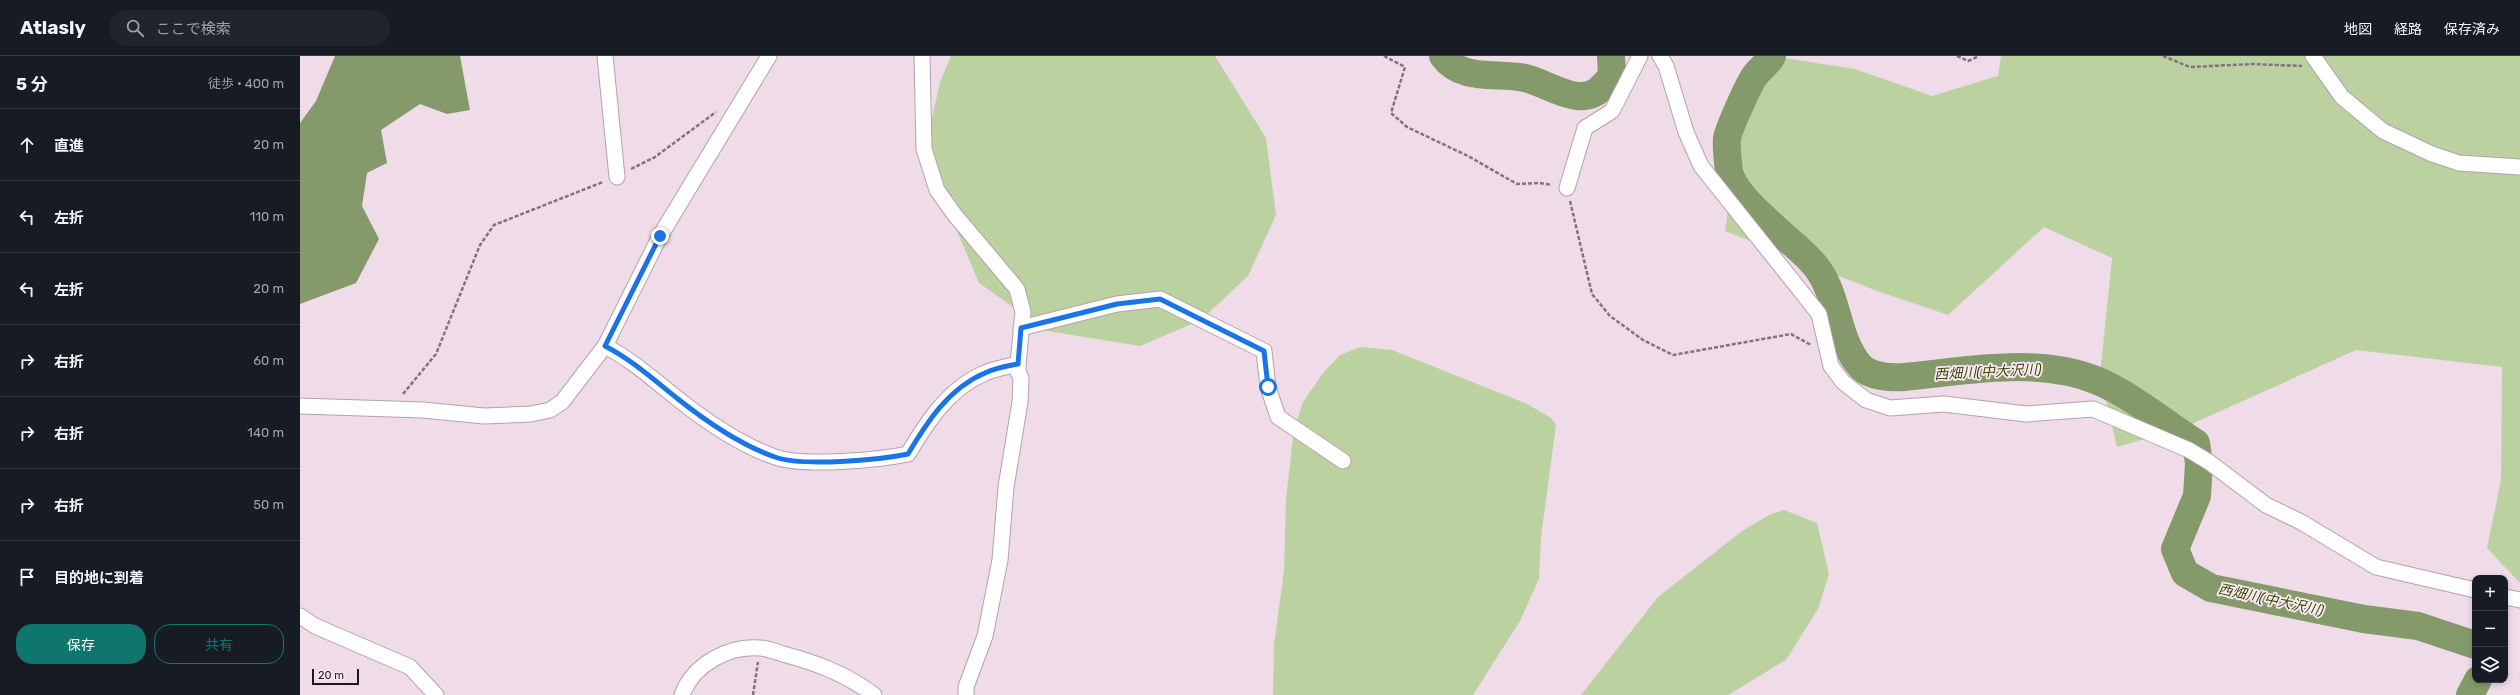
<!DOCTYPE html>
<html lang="ja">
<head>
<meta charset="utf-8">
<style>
  body { margin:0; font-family:Rubik,"Noto Sans JP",sans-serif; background:#20242c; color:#f1f3f6 }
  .controls { position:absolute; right:12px; bottom:12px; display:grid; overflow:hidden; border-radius:8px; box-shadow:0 2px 6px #0003 }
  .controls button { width:36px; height:36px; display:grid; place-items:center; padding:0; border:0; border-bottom:1px solid #363941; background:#171b24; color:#f1f3f6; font:20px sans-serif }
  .scale { position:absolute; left:12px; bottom:10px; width:47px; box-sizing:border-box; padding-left:4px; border:2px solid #1e161b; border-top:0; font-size:11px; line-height:14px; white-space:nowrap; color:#1e161b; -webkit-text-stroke:3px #fde8f6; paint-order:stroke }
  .stop { position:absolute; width:12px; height:12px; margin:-9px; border:3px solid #1a73e8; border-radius:50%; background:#fff }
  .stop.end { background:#1a73e8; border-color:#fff; box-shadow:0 1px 4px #0008 }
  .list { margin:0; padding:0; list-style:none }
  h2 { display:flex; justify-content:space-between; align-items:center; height:52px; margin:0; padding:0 16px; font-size:17px }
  h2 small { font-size:13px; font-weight:400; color:#9ea1a6 }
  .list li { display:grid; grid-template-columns:26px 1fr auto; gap:12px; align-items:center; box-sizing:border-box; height:72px; padding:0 16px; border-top:1px solid #363941 }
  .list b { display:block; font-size:15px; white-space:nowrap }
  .list em { font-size:13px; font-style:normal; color:#9ea1a6 }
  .actions { display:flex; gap:8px; padding:12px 16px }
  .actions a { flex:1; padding:9px 0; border:1px solid #0f766e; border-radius:16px; text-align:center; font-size:14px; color:#0f766e }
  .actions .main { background:#0f766e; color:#fff }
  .icon { flex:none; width:22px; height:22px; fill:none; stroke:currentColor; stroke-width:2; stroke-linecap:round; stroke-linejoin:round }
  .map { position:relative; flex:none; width:2220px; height:639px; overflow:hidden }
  header { display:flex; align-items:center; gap:24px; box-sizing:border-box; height:56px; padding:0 20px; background:#171b24; border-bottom:1px solid #363941 }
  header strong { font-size:19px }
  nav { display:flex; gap:22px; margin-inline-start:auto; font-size:14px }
  .search { width:280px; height:36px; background:#20242c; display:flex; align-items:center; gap:10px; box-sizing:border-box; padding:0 14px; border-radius:16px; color:#9ea1a6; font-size:15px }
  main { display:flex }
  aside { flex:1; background:#171b24 }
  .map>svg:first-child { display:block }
  .green { fill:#bbd2a0 }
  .water { fill:#859a6a }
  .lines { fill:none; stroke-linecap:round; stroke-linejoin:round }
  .river { stroke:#859a6a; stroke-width:28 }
  .street-casing { stroke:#b5a1ae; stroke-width:17 }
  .path { stroke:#82747d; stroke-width:2.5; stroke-dasharray:4 2; stroke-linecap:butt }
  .street { stroke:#fff; stroke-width:15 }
  .route { stroke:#1a73e8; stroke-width:5 }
  .labels { text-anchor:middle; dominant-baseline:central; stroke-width:3.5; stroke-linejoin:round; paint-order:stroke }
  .water-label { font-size:14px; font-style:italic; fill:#344d00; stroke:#fde8f6 }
</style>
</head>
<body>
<header>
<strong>Atlasly</strong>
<div class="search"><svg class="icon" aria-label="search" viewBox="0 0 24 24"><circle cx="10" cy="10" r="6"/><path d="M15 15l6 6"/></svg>ここで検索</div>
<nav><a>地図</a><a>経路</a><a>保存済み</a></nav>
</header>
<main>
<aside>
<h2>5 分<small>徒歩 · 400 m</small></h2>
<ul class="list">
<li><svg class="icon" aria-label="ahead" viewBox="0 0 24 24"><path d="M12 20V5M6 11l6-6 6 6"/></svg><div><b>直進</b></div><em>20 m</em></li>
<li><svg class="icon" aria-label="left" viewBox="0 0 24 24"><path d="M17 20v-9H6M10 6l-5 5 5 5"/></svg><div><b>左折</b></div><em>110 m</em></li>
<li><svg class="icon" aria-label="left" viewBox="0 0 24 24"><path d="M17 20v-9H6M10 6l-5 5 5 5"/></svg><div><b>左折</b></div><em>20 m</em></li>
<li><svg class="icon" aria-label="right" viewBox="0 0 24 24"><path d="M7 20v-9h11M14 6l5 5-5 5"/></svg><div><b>右折</b></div><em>60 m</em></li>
<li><svg class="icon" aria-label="right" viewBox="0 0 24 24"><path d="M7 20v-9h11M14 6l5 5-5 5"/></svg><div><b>右折</b></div><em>140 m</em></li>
<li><svg class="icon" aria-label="right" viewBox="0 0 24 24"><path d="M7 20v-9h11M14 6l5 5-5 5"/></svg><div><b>右折</b></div><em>50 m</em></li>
<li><svg class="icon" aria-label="arrive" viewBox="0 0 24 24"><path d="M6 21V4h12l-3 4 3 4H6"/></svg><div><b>目的地に到着</b></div></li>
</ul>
<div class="actions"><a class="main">保存</a><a>共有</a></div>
</aside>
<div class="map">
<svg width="2220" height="639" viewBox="0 0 2220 639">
  <rect width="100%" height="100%" fill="#f0dbe8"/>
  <!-- green -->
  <g class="green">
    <polygon points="651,0 915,0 966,82 976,159 948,220 901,264 840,290 747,275 679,227 633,118 630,71 640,26"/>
    <polygon points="1471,0 1555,13 1632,40 1698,20 1701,0 2220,0 2220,527 2187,492 2201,424 2202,311 2056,294 1883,372 1817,391 1800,319 1812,202 1744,171 1648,259 1577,235 1425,175 1440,68"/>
    <polygon points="1060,291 1092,294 1227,348 1251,362 1256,369 1241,481 1239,523 1220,565 1173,639 973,639 974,589 984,515 986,443 994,373 1003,346 1023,317 1040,299"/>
    <polygon points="1484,454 1517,467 1529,518 1518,553 1486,604 1428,639 1281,639 1358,541 1442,475 1469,459"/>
  </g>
  <!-- water -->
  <polygon class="water" points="35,0 160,0 170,54 147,58 120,48 81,74 87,107 67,117 62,150 79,183 56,227 0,248 0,67 16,45"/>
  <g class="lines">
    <!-- river -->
    <g class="river">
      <path d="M1143,0C1162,26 1197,16 1225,22C1248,27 1281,54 1302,31C1304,28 1309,25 1310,21C1313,16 1311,6 1311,0"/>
      <path d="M1472,0C1468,8 1459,13 1454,21C1448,30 1429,72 1427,82C1426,91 1428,106 1429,115C1435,145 1492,183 1512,206C1540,236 1534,281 1561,311C1571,321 1592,322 1604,321C1667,315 1738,300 1798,325C1833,340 1863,366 1896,387L1899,407L1897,440L1875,493L1885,517L1911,532L2064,563L2118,570L2175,589"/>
      <polyline points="2170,639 2178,624"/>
    </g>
    <defs>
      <g id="street">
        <polyline points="305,0 317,121"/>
        <polyline points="622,0 624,93 637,134 654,158 717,233 723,256 718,308 718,316 721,322 720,346 706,431 700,504 685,580 666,631 666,639"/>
        <polyline points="1360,0 1366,10 1386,76 1401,110 1519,258 1531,310 1543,326 1566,344 1590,352 1644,348 1726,358 1793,353 1889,394 1909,406 1966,449 2001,466 2076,511 2175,534"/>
        <polyline points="2013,0 2042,41 2083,75 2132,98 2159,107 2220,111"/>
        <polyline points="1267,132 1285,72 1312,55 1340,0"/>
        <polyline points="721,272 817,248 860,243 964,295 968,331 978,361 1043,405"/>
        <path d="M305,290C332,304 354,324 378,343C407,366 440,389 475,401C503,411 579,404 608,398C627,366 649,332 685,317C695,312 707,311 718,308"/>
        <polyline points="0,350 123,354 184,360 231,358 250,354 262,346 305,290 360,180 469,0"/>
        <polyline points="2205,541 2220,544"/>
        <polyline points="0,560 15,570 110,611 136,639"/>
        <path d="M382,639C393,609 428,589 460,592C467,592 476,596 483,598C517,607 546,618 574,639"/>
      </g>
    </defs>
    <!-- street casing -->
    <use href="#street" class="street-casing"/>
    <!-- path -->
    <g class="path">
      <polyline points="1084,0 1105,11 1091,57 1107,71 1168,100 1217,128 1240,127 1252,129"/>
      <polyline points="1657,0 1668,5 1679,0"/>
      <polyline points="1863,0 1890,11 1953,8 2002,10"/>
      <polyline points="331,113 355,101 416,56"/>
      <polyline points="1270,145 1292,238 1310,260 1343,284 1373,299 1491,278 1511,289"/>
      <polyline points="103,338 136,298 180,189 194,169 303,126"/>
      <polyline points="453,639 458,606"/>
    </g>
    <!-- street -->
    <use href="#street" class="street"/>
  </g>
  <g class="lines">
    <!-- route -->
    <path class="route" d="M360,180L305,290C332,304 354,324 378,343C407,366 440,389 475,401C503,411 579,404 608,398C627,366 649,332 685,317C695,312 707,310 718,308L721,272L817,248L860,243L964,295L968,331"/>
  </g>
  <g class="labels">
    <!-- water labels -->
    <g class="water-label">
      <text transform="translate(1688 316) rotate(-3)">西畑川(中大沢川)</text>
      <text transform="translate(1971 544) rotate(12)">西畑川(中大沢川)</text>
    </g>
  </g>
</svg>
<div class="controls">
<button>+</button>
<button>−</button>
<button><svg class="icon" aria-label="layers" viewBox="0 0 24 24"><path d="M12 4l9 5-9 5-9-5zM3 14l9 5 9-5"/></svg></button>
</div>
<div class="scale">20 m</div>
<div class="stop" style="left:968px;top:331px"></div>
<div class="stop end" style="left:360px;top:180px"></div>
</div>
</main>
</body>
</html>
